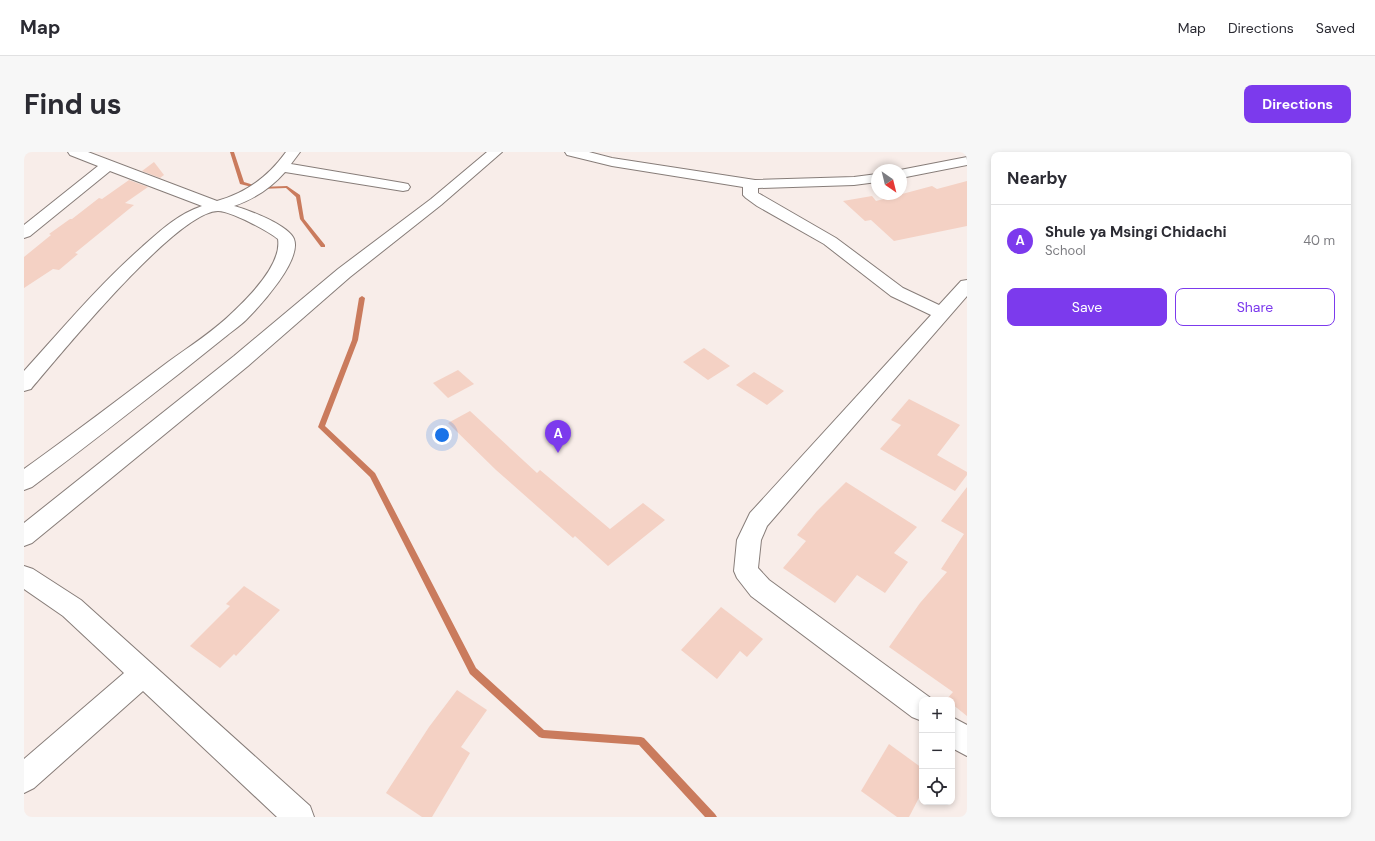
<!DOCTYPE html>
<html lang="en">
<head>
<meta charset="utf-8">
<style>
  body { margin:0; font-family:"DM Sans",sans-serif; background:#f7f7f7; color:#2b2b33 }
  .controls { position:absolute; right:12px; bottom:12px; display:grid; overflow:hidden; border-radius:8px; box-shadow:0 2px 6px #0003 }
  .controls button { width:36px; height:36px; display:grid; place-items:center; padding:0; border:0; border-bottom:1px solid #e1e1e2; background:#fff; color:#2b2b33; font:20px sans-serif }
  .compass { position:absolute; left:847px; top:12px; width:36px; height:36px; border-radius:50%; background:#fff; box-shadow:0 2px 6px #0003; rotate:145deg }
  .you { position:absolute; left:418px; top:283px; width:14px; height:14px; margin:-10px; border:3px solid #fff; border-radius:50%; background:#1a73e8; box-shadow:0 0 0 6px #1a73e833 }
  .badge { display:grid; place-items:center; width:26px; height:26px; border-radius:50%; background:#7c3aed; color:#fff; font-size:13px; font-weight:700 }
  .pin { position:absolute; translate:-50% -33px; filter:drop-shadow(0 1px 2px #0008) }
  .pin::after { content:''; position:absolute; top:21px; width:14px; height:12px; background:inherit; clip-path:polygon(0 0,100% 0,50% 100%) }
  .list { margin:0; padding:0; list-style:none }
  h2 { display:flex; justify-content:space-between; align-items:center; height:52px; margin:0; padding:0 16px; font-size:17px }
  h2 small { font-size:13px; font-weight:400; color:#7c7c81 }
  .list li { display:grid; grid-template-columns:26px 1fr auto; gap:12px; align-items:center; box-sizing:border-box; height:72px; padding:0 16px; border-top:1px solid #e1e1e2 }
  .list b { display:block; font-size:15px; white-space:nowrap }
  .list p { margin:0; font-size:13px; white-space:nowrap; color:#7c7c81 }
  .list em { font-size:13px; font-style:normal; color:#7c7c81 }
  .actions { display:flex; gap:8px; padding:12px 16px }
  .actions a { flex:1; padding:9px 0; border:1px solid #7c3aed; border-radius:8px; text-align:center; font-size:14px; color:#7c3aed }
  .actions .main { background:#7c3aed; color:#fff }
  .icon { flex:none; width:22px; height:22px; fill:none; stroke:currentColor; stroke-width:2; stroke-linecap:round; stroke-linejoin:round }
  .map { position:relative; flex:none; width:943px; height:665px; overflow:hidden; border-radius:8px }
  header { display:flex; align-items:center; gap:24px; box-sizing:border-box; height:56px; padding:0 20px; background:#fff; border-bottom:1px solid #e1e1e2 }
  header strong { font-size:19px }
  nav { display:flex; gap:22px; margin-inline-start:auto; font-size:14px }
  .intro { display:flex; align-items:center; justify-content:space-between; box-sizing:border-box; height:96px; padding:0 24px }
  h1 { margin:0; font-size:28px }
  .button { padding:10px 18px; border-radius:8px; background:#7c3aed; color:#fff; font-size:14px; font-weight:700 }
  main { display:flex; gap:24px; padding:0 24px }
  aside { flex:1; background:#fff; border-radius:8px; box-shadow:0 2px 6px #0003 }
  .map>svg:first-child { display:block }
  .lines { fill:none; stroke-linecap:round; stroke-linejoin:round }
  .stream { fill:#ca7b5d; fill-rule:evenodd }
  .building { fill:#f4d1c4 }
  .minor-casing { stroke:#877d79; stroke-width:2 }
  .minor { fill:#fff; fill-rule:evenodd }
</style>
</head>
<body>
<header>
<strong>Map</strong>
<nav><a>Map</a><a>Directions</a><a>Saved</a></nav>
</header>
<div class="intro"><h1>Find us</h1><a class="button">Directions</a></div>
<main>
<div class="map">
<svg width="943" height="665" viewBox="0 0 943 665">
  <rect width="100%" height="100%" fill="#f8ede9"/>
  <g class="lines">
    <!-- stream -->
    <g class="stream">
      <polygon points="206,0 210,0 220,30 236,35 263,34 276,43 280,67 301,93 301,95 297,95 276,67 272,45 262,36 236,37 216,32"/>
      <polygon points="338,144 341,146 334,188 301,274 351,321 452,516 520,578 617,585 620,586 691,662 693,665 681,665 615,593 518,586 515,585 446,522 346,325 294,275 328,188 335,146"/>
    </g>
  </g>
  <!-- building -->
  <g class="building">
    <polygon points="130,10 140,23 136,26 118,19"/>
    <polygon points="105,28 124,35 101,51 110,53 51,101 54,102 35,118 29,117 0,136 0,105 27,83 25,82 46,67 48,67 75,46 78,47"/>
    <polygon points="943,29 943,74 870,89 847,68 841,69 819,49 848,44 852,49 908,34 913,37"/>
    <polygon points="680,196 706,214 684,228 659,210"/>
    <polygon points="434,218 450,232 424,246 409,231"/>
    <polygon points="730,220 760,239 743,253 712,233"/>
    <polygon points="885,247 936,273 913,303 943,320 943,323 931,339 856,297 877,273 867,268"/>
    <polygon points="446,259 513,321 516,318 586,377 619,351 641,368 584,414 551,384 549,386 472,318 424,271"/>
    <polygon points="822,330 893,375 870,401 884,410 861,441 833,423 811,451 759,416 782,389 773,383 793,359"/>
    <polygon points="943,335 943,564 928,552 928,548 922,548 929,540 865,495 896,451 923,420 917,417 940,382 917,369"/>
    <polygon points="220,434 256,458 212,504 210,502 196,516 166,494 206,454 202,452"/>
    <polygon points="697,455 739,487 723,505 716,499 693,527 657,498"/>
    <polygon points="433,538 463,558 437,595 446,601 408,665 398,665 362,641 405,575"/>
    <polygon points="865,592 898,616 898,640 885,665 873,665 837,639"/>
  </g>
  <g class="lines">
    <defs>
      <g id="minor">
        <path d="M44,0H64L193,49C222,41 244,25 262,0H276L267,12L379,31L384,32L386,35L384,38L379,39L261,20C247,36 230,47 210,54C225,58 264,73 270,87C278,108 237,153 222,168C216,174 208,179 201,185C186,197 171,209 156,221C107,259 58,298 8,335L0,338V317C49,282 96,246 144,210C166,194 190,179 209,160C226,144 258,112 254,87C244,79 207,59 194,59C153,59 36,203 7,237L0,239V219C38,177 75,133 118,95C136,79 154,62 178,54L86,19L6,84L0,86V73L74,14L46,3Z"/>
        <polygon points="463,0 478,0 417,53 326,125 224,214 8,391 0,394 0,371 210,204 314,117 407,47"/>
        <polygon points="541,0 565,0 588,6 731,28 830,25 853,22 853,30 830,33 734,36 734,41 812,86 879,136 915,153 937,129 943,128 943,144 743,374 737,388 734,416 745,428 908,547 908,548 898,548 898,569 888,565 727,444 713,426 710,419 713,388 726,361 907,163 867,144 800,92 733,54 722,46 719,43 719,35 588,14 543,3"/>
        <polygon points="943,5 943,13 877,26 877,18 876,18"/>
        <polygon points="0,414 9,417 57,448 286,654 290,665 253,665 119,539 10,636 0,641 0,607 100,521 39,464 0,437"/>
        <polygon points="928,565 943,573 943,604 928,596"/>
      </g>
    </defs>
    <!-- minor casing -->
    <use href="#minor" class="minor-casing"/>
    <!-- minor -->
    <use href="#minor" class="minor"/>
  </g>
</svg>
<div class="controls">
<button>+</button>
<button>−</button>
<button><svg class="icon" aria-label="locate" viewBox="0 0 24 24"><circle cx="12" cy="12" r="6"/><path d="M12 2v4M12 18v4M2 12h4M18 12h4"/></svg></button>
</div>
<svg class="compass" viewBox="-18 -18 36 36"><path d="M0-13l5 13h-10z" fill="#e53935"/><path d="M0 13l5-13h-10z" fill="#7c7c81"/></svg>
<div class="you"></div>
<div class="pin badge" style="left:534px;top:301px">A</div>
</div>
<aside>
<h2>Nearby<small></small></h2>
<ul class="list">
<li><span class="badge">A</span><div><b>Shule ya Msingi Chidachi</b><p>School</p></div><em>40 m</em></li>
</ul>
<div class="actions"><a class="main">Save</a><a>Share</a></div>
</aside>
</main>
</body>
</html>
